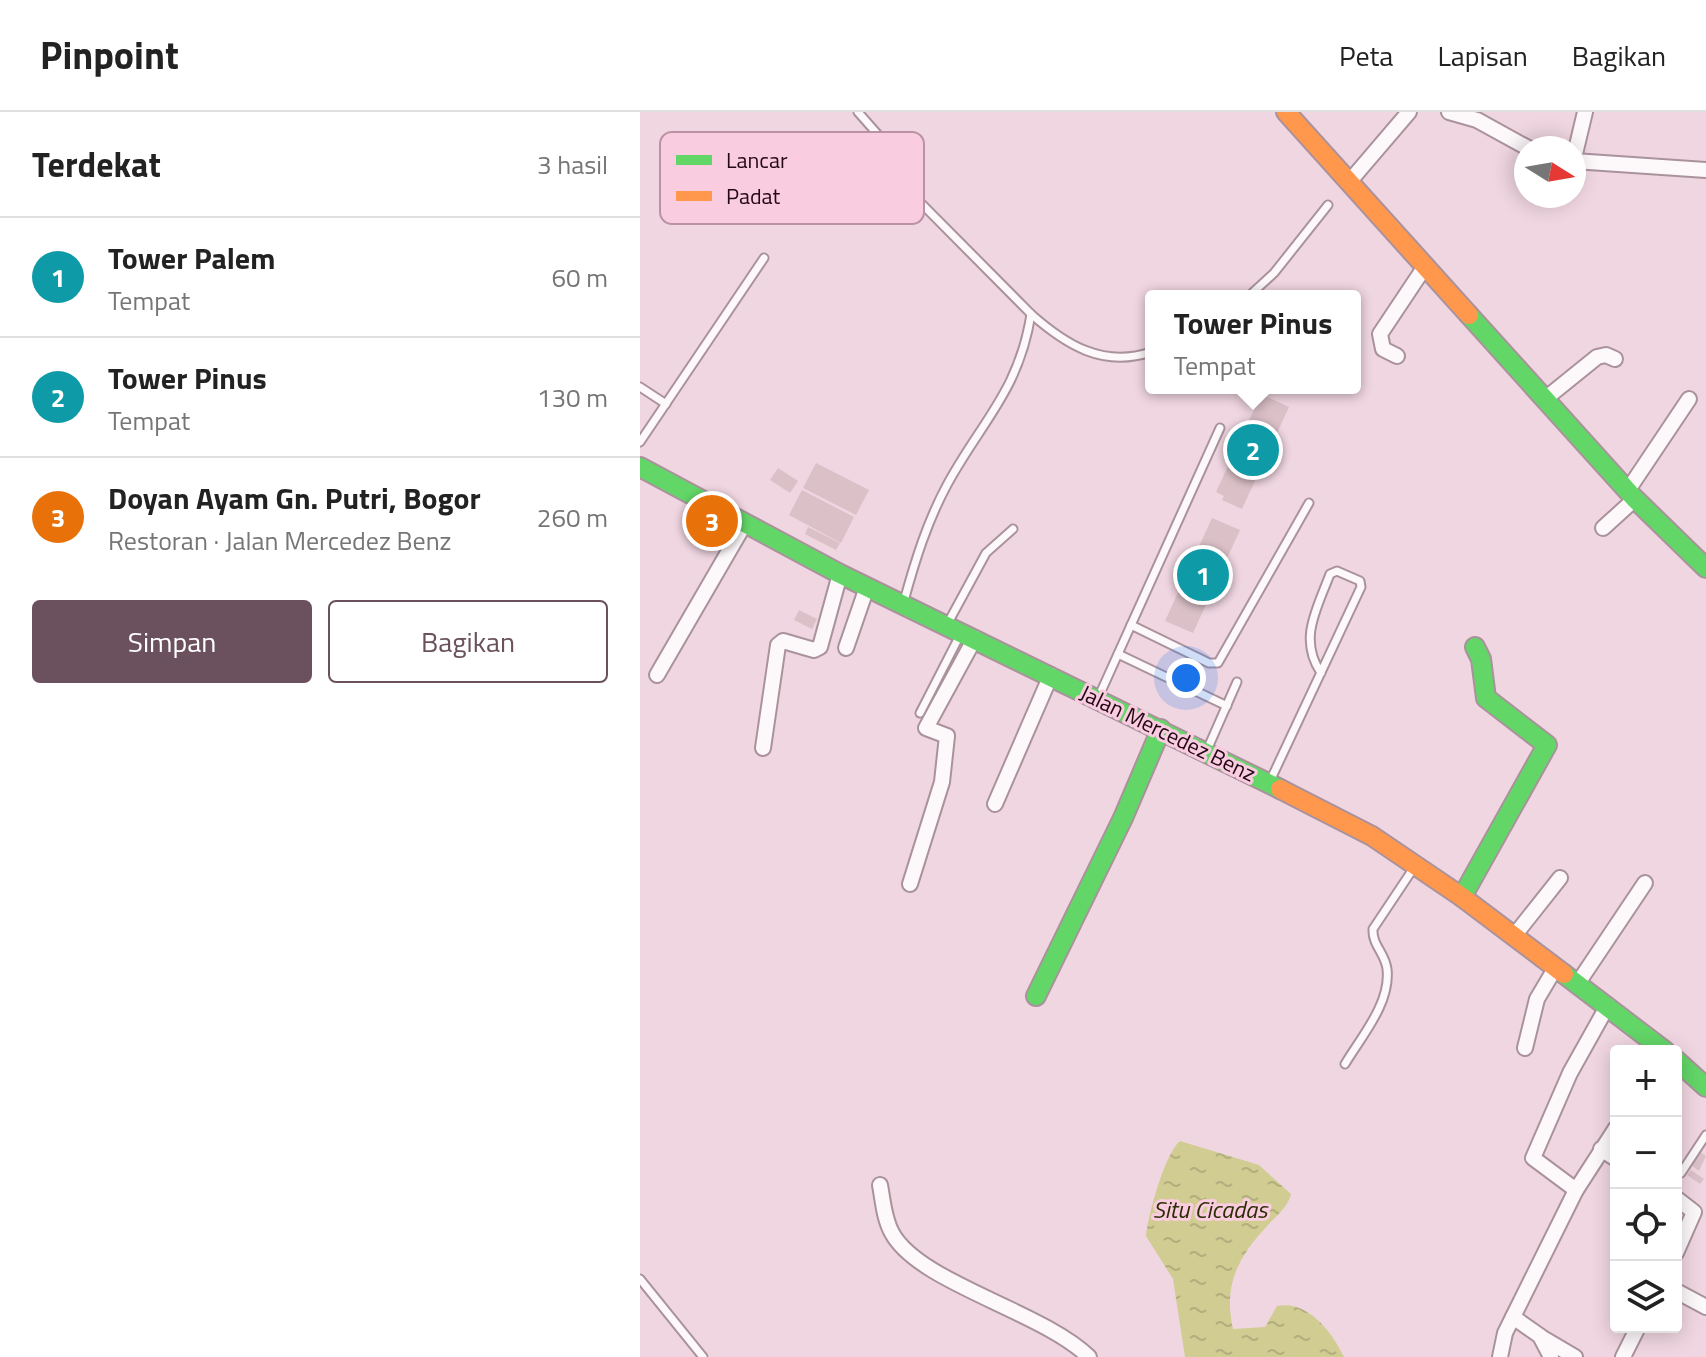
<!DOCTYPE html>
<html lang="id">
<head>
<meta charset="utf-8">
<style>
  body { margin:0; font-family:"Titillium Web",sans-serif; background:#f2f2f2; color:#222 }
  .controls { position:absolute; right:24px; bottom:24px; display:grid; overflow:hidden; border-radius:8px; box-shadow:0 4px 20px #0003 }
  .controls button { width:72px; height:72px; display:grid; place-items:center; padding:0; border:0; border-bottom:2px solid #e0e0e0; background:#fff; color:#222; font:40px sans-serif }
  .compass { position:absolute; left:874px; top:24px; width:72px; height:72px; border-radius:50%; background:#fff; box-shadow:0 4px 20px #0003; rotate:101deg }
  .you { position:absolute; left:546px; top:566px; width:28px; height:28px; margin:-20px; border:6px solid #fff; border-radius:50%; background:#1a73e8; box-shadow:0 0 0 12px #1a73e833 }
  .badge { display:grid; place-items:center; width:52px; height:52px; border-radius:50%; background:#6b515d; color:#fff; font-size:26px; font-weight:700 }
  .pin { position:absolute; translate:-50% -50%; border:4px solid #fff; box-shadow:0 2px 8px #0006 }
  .popup { position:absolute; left:505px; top:178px; width:216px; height:104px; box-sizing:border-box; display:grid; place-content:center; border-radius:8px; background:#fff; filter:drop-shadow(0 2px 6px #0005); font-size:26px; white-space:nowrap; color:#767676 }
  .popup b { font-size:30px; color:#222 }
  .popup::after { content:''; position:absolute; left:50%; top:100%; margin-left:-16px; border:16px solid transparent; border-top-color:#fff }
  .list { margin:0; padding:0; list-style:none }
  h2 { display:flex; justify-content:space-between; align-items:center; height:104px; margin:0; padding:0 32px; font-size:34px }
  h2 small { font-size:26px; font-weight:400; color:#767676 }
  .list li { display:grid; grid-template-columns:52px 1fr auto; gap:24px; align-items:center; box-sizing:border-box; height:120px; padding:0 32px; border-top:2px solid #e0e0e0 }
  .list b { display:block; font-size:30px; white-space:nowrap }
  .list p { margin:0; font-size:26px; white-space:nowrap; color:#767676 }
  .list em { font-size:26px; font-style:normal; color:#767676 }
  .actions { display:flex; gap:16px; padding:24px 32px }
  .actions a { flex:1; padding:18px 0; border:2px solid #6b515d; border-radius:8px; text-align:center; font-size:28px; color:#6b515d }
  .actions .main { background:#6b515d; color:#fff }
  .icon { flex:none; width:44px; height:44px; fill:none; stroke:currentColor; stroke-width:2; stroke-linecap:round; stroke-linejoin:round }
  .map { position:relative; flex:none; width:1066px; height:1245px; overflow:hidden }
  header { display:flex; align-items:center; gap:48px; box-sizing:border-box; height:112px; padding:0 40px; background:#fff; border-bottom:2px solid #e0e0e0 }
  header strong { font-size:38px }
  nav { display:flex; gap:44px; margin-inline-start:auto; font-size:28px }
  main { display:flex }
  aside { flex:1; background:#fff }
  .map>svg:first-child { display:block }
  .water { fill:url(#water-ripples) }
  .building { fill:#dbc0c7 }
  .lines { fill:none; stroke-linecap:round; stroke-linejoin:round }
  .lane-casing { stroke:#aa929d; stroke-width:11 }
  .street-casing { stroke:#aa929d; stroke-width:18 }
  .fast-casing { stroke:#aa929d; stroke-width:22 }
  .slow-casing { stroke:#aa929d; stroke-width:22 }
  .lane { stroke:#fdf9fa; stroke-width:7 }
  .street { stroke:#fdf9fa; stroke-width:14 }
  .fast { stroke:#63d668; stroke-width:18 }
  .slow { stroke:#ff974d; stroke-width:18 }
  .labels { text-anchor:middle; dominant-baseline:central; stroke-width:6; stroke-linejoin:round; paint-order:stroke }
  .street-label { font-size:22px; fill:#230916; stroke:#faccdf }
  .water-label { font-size:24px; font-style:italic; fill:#2b2d05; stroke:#faccdf }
  .key { fill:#faccdf; stroke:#ba92a3; stroke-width:2 }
  .key-label { font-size:22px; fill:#230916 }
</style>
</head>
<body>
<header>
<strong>Pinpoint</strong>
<nav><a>Peta</a><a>Lapisan</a><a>Bagikan</a></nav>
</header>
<main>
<aside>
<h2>Terdekat<small>3 hasil</small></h2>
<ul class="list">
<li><span class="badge" style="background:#0f9aa8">1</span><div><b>Tower Palem</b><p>Tempat</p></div><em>60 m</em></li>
<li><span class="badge" style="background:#0f9aa8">2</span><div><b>Tower Pinus</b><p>Tempat</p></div><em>130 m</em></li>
<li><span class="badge" style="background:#e8710a">3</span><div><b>Doyan Ayam Gn. Putri, Bogor</b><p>Restoran · Jalan Mercedez Benz</p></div><em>260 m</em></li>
</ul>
<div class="actions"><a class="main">Simpan</a><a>Bagikan</a></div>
</aside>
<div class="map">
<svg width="1066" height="1245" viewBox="0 0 1066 1245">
  <defs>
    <pattern id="water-ripples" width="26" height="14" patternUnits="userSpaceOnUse" patternTransform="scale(2)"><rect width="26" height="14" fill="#d0cc92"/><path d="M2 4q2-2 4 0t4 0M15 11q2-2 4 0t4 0" fill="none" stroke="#b2ae7d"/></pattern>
  </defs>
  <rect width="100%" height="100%" fill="#f0d6e1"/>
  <!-- water -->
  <path class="water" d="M540,1029L619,1053L651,1082C648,1095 637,1103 628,1113C598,1145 583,1173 593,1217L625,1215L637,1194C668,1188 692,1220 704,1245H545L533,1167L506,1124C508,1103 525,1041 540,1029Z"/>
  <!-- building -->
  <g class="building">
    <polygon points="621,282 649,295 602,397 582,388 584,384 576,380"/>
    <polygon points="176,351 229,378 216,403 163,376"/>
    <polygon points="138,356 158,369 150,381 130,368"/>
    <polygon points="162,378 214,405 201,431 149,403"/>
    <polygon points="572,406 600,418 553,521 525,509"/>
    <polygon points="168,415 200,431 196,438 165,422"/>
    <polygon points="159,498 177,507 172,517 154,508"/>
    <polygon points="1059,1039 1066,1044 1059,1059 1050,1052"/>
    <polygon points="1051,1058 1064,1067 1060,1072 1047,1063"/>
  </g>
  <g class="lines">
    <defs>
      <g id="lane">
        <path d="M218,0L240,25L265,75L391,202C379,279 341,310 307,373C287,410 275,449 264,489"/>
        <polyline points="609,184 634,161 688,93"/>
        <path d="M391,202C426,233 463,256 511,240"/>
        <polyline points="0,275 26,292"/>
        <polyline points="0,330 124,146"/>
        <polyline points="309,509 346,441 373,417"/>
        <polyline points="491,513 569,551 578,551 669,391"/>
        <polyline points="478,542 587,594"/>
        <polyline points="459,584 580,316"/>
        <polyline points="280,601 319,525"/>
        <polyline points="567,638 597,570"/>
        <path d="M631,667L721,475L720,469L697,459L690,462C677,497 658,527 681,561"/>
        <path d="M705,952C721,925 751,891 747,857C745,841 732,833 733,817L773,757"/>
        <polyline points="1041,1061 1066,1023"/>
        <polyline points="0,1167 63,1245"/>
      </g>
      <g id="street">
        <polyline points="809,0 837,8 888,36"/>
        <polyline points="934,46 945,0"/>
        <polyline points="934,49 1066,58"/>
        <polyline points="710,69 769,0"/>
        <polyline points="757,244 743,237 740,222 786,153"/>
        <polyline points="905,287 957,245 966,243 975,247"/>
        <polyline points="988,378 1049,287"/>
        <polyline points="963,416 995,387"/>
        <polyline points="206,536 227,475"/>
        <polyline points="17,563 104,413"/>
        <polyline points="123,636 138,533 143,529 174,538 180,535 200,462"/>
        <polyline points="355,692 411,563"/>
        <polyline points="270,772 302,670 307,624 286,616 335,526"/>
        <polyline points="874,824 920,766"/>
        <polyline points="938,871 1005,771"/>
        <polyline points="885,936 897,887 916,855"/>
        <polyline points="961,1037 976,1047"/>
        <path d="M240,1073C243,1089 244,1107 252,1121C279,1171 402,1199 449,1245"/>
        <polyline points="936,1078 893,1046 930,961 968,893"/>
        <polyline points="1036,1086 1054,1100 1036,1141"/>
        <polyline points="1036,1179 1066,1195"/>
        <polyline points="873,1205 900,1224 911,1245"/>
        <polyline points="901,1225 935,1245"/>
        <polyline points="860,1245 865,1221 936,1078 976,1016"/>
        <polyline points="983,1245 998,1215"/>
      </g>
      <g id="fast">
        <polyline points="829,203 995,387 1066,456"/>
        <polyline points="0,355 200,462 640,677"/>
        <polyline points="822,785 907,633 846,586 841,547 835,535"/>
        <polyline points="924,862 1025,939"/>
        <polyline points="396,884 483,706 521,617"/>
        <polyline points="1036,948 1066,975"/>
      </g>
      <g id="slow">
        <polyline points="646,0 829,203"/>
        <polyline points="640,677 732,724 822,785 924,862"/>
      </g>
    </defs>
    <!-- lane casing -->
    <use href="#lane" class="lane-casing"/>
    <!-- street casing -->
    <use href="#street" class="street-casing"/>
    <!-- fast casing -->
    <use href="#fast" class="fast-casing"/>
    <!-- slow casing -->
    <use href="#slow" class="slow-casing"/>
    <!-- lane -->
    <use href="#lane" class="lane"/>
    <!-- street -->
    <use href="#street" class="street"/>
    <!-- fast -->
    <use href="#fast" class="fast"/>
    <!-- slow -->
    <use href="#slow" class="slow"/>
  </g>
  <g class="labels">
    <!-- street labels -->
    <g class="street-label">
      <text transform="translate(528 621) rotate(26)">Jalan Mercedez Benz</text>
    </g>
    <!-- water labels -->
    <g class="water-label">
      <text x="570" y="1097">Situ Cicadas</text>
    </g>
  </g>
  <!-- legend -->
  <rect x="20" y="20" width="264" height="92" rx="12" class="key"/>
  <rect x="36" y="43" width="36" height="10" fill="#63d668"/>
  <rect x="36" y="79" width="36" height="10" fill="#ff974d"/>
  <g class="key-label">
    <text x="86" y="56">Lancar</text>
    <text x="86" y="92">Padat</text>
  </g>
</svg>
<div class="controls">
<button>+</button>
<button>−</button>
<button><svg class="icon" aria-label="locate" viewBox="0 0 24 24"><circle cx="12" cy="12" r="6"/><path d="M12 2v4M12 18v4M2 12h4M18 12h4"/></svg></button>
<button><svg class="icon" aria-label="layers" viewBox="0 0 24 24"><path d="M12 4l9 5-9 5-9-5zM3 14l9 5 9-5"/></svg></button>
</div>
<svg class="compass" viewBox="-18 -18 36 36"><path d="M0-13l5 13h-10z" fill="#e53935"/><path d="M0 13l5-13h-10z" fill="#767676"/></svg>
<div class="you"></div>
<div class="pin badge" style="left:563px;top:463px;background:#0f9aa8">1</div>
<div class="pin badge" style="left:613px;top:338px;background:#0f9aa8">2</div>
<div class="popup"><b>Tower Pinus</b>Tempat</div>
<div class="pin badge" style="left:72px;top:409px;background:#e8710a">3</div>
</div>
</main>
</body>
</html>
